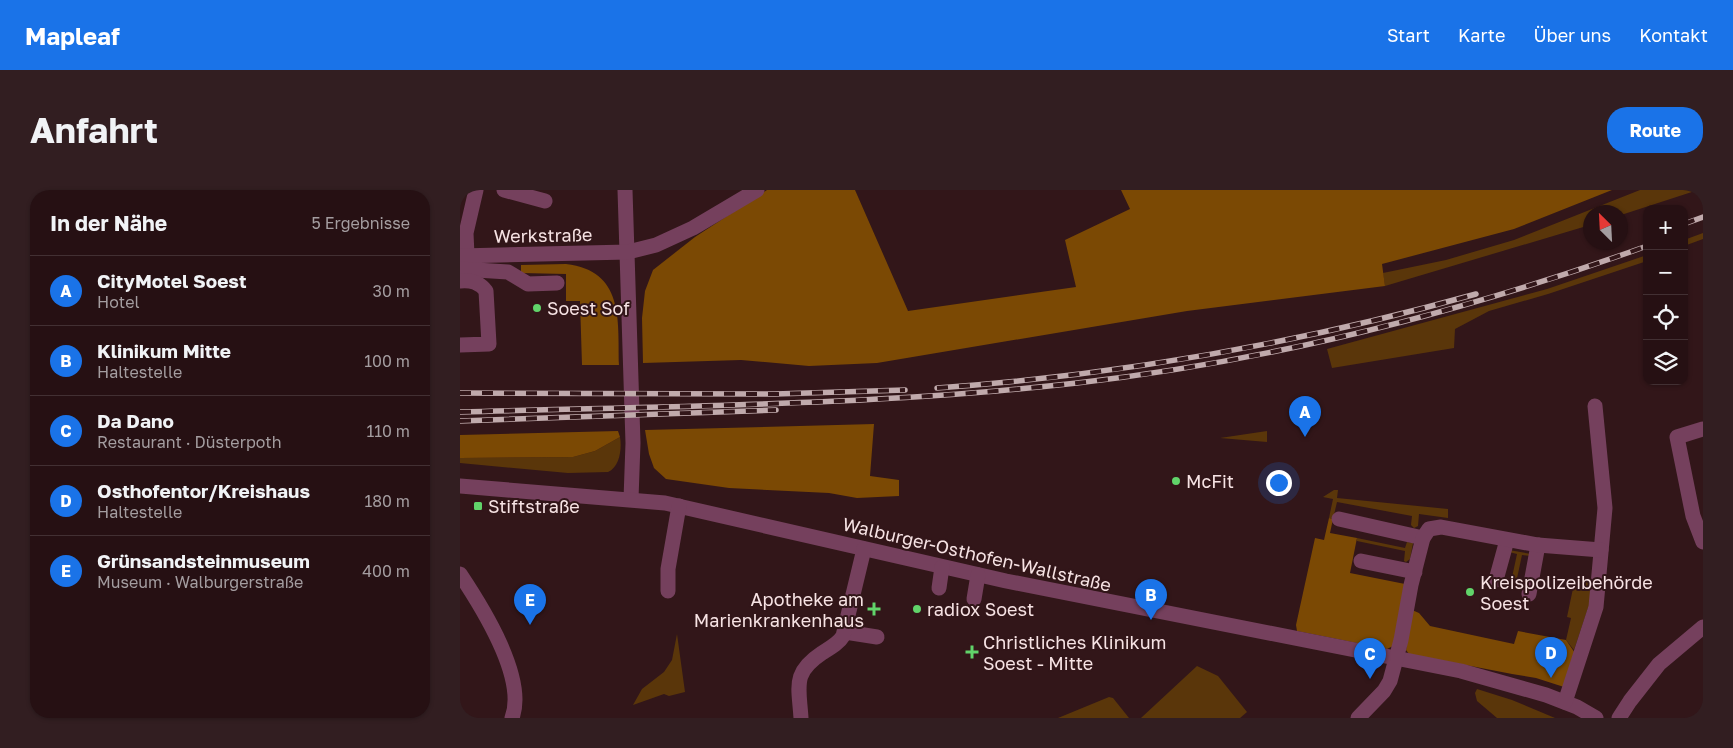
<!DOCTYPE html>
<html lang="de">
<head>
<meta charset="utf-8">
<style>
  body { margin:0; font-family:"Golos Text",sans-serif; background:#321e21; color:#f1f3f6 }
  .controls { position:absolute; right:15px; top:15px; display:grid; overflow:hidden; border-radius:10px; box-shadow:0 1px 4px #0004 }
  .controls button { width:45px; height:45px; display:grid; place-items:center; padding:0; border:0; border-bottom:1px solid #423033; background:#261013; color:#f1f3f6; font:25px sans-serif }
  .compass { position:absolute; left:1123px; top:15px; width:45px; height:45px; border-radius:50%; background:#261013; box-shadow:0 1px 4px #0004; rotate:336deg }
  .you { position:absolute; left:818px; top:292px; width:18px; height:18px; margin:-12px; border:4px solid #fff; border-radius:50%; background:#1a73e8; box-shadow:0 0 0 8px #1a73e833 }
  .badge { display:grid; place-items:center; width:32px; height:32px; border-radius:50%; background:#1a73e8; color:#fff; font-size:16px; font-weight:700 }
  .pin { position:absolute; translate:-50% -41px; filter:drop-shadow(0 1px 2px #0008) }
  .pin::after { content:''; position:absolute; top:26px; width:18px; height:15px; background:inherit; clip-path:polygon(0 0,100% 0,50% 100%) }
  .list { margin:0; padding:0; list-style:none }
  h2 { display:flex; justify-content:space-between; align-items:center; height:65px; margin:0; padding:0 20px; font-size:21px }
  h2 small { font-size:16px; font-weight:400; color:#a49da0 }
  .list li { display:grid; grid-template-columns:32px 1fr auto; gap:15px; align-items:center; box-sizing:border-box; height:70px; padding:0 20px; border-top:1px solid #423033 }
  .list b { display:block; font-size:19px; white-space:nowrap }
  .list p { margin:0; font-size:16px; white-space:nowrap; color:#a49da0 }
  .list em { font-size:16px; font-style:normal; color:#a49da0 }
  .icon { flex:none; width:28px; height:28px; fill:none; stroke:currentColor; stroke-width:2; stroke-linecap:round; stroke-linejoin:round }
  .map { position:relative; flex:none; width:1243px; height:528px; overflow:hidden; border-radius:20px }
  header { display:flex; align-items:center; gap:30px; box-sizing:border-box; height:70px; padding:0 25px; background:#1a73e8; color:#fff }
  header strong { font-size:24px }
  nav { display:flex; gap:28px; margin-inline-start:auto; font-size:18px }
  .intro { display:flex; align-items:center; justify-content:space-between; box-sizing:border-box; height:120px; padding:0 30px }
  h1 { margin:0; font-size:35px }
  .button { padding:12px 22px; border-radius:20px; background:#1a73e8; color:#fff; font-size:18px; font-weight:700 }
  main { display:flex; gap:30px; padding:0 30px }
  aside { flex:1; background:#261013; border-radius:20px; box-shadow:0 1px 4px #0004 }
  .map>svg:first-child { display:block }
  .green { fill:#5a360a }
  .forest { fill:#7b4904 }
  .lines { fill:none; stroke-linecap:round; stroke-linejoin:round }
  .minor { stroke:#75405d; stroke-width:15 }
  .rail-casing { stroke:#c0aaac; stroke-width:5.5 }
  .rail { stroke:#321619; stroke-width:4; stroke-dasharray:11; stroke-linecap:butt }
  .poi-dot { fill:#61d46a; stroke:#321619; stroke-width:2 }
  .labels { text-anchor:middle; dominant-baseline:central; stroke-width:4; stroke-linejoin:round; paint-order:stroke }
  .street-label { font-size:18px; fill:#f7e3e4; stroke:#321619 }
  .poi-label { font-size:18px; fill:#f7e3e4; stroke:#321619; text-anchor:start }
</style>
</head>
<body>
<header>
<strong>Mapleaf</strong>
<nav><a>Start</a><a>Karte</a><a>Über uns</a><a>Kontakt</a></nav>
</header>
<div class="intro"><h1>Anfahrt</h1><a class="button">Route</a></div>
<main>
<aside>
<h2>In der Nähe<small>5 Ergebnisse</small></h2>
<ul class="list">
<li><span class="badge">A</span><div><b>CityMotel Soest</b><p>Hotel</p></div><em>30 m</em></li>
<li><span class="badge">B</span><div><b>Klinikum Mitte</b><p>Haltestelle</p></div><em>100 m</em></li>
<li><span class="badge">C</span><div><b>Da Dano</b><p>Restaurant · Düsterpoth</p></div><em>110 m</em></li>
<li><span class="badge">D</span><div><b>Osthofentor/Kreishaus</b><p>Haltestelle</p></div><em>180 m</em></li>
<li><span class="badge">E</span><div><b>Grünsandsteinmuseum</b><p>Museum · Walburgerstraße</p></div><em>400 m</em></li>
</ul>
</aside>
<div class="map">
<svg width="1243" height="528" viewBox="0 0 1243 528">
  <rect width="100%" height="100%" fill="#321619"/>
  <!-- green -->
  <g class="green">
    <polygon points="1180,0 1238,0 1161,25 1160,22 1130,22 1130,35 925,96 923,83 986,70 1054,50"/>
    <polygon points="1243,43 1243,49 1224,56 1224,50"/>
    <polygon points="1187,65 1187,71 1088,104 1029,121 995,139 994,158 872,178 867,159 1087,99"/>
    <polygon points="807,241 807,252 760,248"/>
    <path d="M160,247C162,258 160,277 148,282L108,283L0,273V268L113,267L135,261Z"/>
    <polygon points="874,300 878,300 877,308 988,319 988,328 959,324 958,336 954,338 951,335 952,326 877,312 873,329 869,328 873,309 863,307"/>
    <polygon points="897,348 945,358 947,352 953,353 950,369 946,372 944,371 945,361 897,351"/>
    <polygon points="1049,360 1071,364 1071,366 1062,365 1056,393 1065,395 1064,397 1042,392 1042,390 1051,392 1057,364 1049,362"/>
    <polygon points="1115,389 1132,392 1132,415 1128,418 1114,460 1106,450 1111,428 1107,427"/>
    <polygon points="217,444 225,502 209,506 204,504 173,515 182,499 204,482 212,470"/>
    <polygon points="737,476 758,486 787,522 780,528 681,528"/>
    <polygon points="1017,499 1052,510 1095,528 1037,528 1017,511 1015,503"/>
    <polygon points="649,507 653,508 669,528 598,528"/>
  </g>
  <!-- forest -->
  <g class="forest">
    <polygon points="307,0 395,0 448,121 616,97 605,50 670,19 661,0 1152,0 1054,39 922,74 925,96 727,121 417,173 349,176 281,170 183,173 182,128 185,101 193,80 235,47"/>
    <path d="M106,74C164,81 158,129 159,175H122L120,111H106V84L61,83V75Z"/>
    <polygon points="414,234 410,286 439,290 439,306 397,308 369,303 269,298 206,289 194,278 189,264 185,240"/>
    <polygon points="158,241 160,247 135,261 113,267 0,268 0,245"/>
    <polygon points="869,328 873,329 870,343 897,348 890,383 945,394 933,456 927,459 837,441 836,435 855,348 864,350"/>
    <polygon points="952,420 959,423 970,436 1054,454 1058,441 1106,450 1115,463 1104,497 1076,488 1052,484 949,464 946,460"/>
  </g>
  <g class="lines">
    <!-- minor -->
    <g class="minor">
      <polyline points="44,0 85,11"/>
      <polyline points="165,0 173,253 171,309"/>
      <polyline points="7,65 6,43 16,0"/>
      <polyline points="0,66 168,62 196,55 233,38 297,0"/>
      <polyline points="0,79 48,82 68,94 97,93"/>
      <path d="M0,91C11,90 19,92 26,101L29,154L0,155"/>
      <polyline points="1243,239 1217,247 1233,326 1243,352"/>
      <polyline points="0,296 205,313 546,391 1001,481 1086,505 1117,517 1136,528"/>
      <polyline points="879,329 963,348"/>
      <polyline points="901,371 955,382"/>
      <path d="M0,384C22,417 67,488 52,528"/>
      <polyline points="1036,390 1047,350"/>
      <polyline points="479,398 482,377"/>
      <polyline points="208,401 208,379 219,316"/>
      <polyline points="1069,404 1078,355"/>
      <polyline points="514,409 518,385"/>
      <polyline points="385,442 417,447"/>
      <polyline points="1105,512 1136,417 1145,318 1135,216"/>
      <path d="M341,528C339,496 332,483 362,463C370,458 379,453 383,446L404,359"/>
      <polyline points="898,528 924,501 930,491 941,450 951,395 963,348 969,339 981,337 1078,355 1141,360"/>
      <polyline points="1159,528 1170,511 1199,474 1243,437"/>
    </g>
    <defs>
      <g id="rail">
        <polyline points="1224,34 1243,27"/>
        <path d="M477,198C660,185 840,153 1016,104"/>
        <polyline points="0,203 315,204 445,200"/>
        <path d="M0,222C206,216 412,216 617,193C811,171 1003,122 1187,56"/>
        <polyline points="0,231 316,220"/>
      </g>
    </defs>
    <!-- rail casing -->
    <use href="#rail" class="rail-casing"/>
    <!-- rail -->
    <use href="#rail" class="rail"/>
  </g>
  <!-- markers -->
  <g class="poi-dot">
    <circle cx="77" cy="118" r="5"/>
    <circle cx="716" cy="291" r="5"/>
    <rect x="13" y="311" width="10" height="10" rx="2.5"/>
    <circle cx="1010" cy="402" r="5"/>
    <path d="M411.5 411.5h5v5h5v5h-5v5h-5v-5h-5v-5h5z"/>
    <circle cx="457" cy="419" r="5"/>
    <path d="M509.5 454.5h5v5h5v5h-5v5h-5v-5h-5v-5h5z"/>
  </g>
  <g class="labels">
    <!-- street labels -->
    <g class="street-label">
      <text transform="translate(83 45) rotate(-1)">Werkstraße</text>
      <text transform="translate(517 364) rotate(13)">Walburger-Osthofen-Wallstraße</text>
    </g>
    <!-- poi labels -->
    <g class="poi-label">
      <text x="87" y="118">Soest Sof</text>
      <text x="726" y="291">McFit</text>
      <text x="28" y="316">Stiftstraße</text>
      <text x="1020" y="392">Kreispolizeibehörde<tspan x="1020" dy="21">Soest</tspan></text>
      <text x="404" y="409" text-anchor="end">Apotheke am<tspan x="404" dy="21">Marienkrankenhaus</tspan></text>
      <text x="467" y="419">radiox Soest</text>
      <text x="523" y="452">Christliches Klinikum<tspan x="523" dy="21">Soest - Mitte</tspan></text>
    </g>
  </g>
</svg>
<div class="controls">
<button>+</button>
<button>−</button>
<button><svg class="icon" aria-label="locate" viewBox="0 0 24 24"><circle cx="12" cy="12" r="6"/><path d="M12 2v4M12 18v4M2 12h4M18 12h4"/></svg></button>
<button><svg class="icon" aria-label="layers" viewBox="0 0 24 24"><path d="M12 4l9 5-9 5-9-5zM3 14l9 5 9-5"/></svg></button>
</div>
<svg class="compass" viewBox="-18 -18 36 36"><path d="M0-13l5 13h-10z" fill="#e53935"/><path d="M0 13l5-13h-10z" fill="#a49da0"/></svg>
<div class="you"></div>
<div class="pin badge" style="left:845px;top:247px">A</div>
<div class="pin badge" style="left:691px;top:430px">B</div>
<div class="pin badge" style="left:910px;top:489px">C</div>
<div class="pin badge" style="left:1091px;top:488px">D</div>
<div class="pin badge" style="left:70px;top:435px">E</div>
</div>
</main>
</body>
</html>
